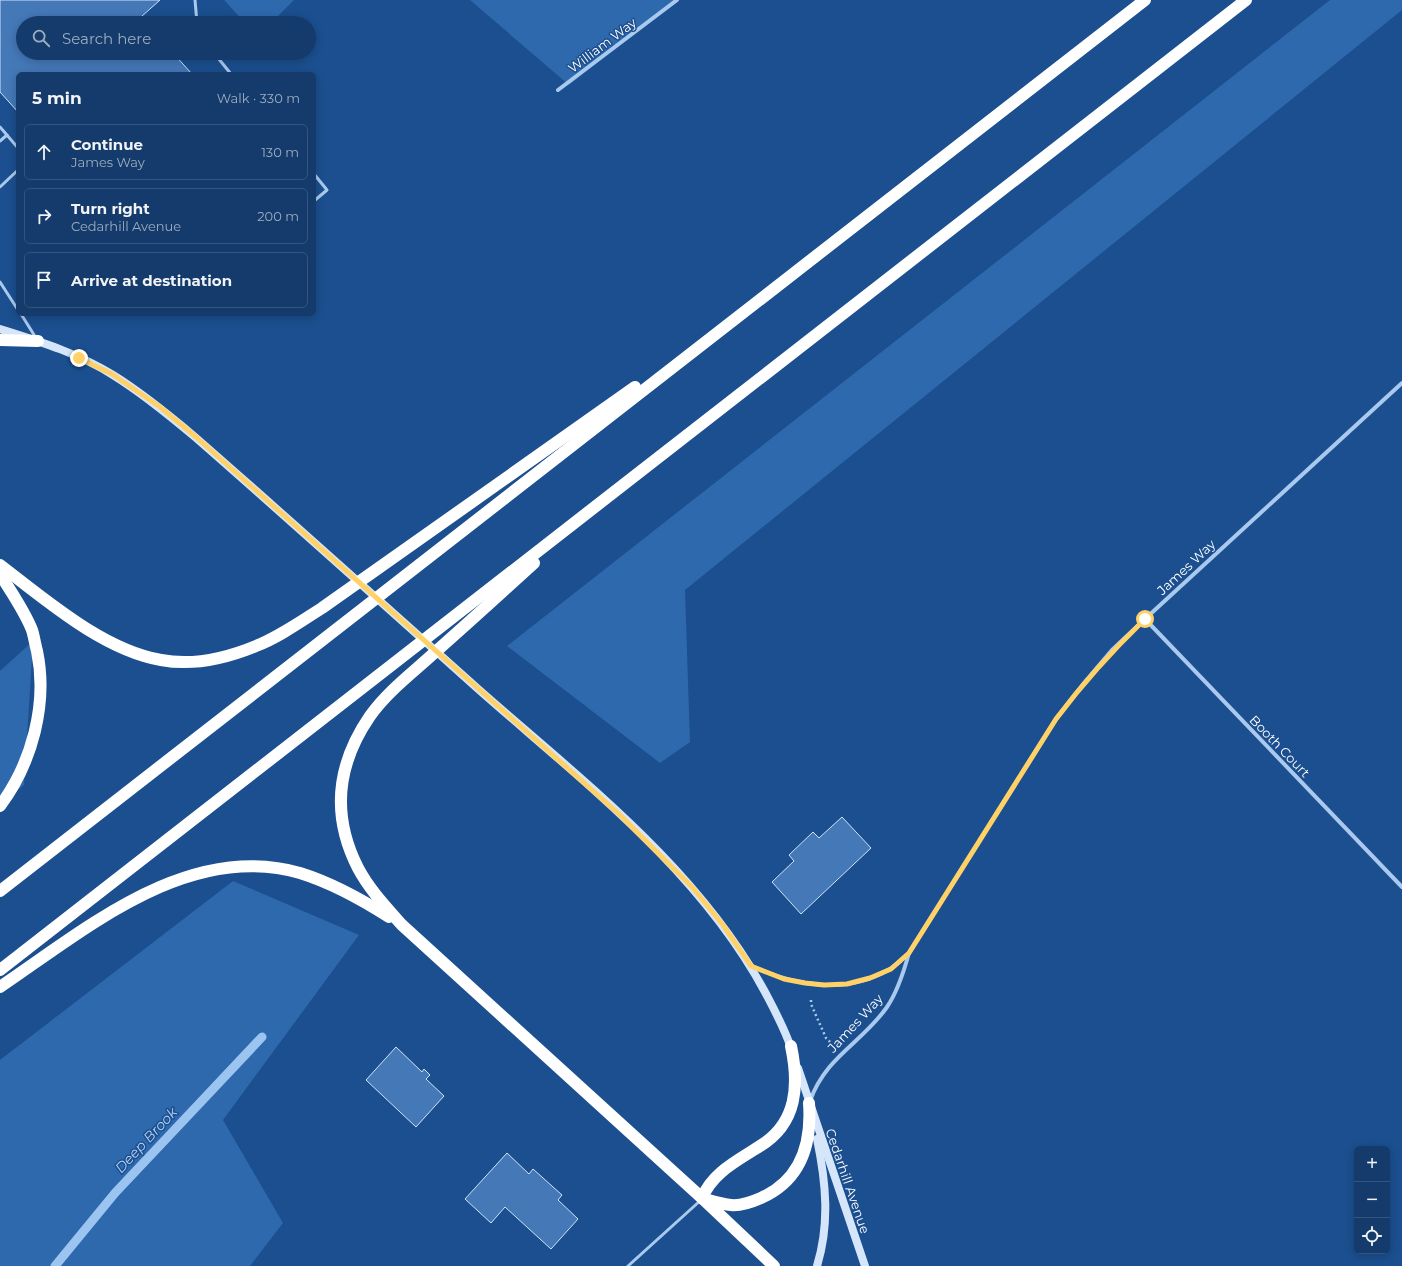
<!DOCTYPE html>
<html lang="en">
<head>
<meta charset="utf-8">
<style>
  body { margin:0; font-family:Montserrat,sans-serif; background:#1d4271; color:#f1f3f6 }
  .controls { position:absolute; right:12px; bottom:12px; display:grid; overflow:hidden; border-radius:6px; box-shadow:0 2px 10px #0003 }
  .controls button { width:36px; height:36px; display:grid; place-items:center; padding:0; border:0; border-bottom:1px solid #33557e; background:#143b6b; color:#f1f3f6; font:20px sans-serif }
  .stop { position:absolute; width:12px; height:12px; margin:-9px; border:3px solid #ffd166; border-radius:50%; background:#fff }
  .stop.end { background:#ffd166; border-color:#fff; box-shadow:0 1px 4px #0008 }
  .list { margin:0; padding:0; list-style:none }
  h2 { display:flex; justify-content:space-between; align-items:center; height:52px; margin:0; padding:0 16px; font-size:17px }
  h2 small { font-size:13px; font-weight:400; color:#9dadc1 }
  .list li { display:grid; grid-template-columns:26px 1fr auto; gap:12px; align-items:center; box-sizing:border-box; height:56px; margin:0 8px 8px; padding:0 8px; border:1px solid #33557e; border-radius:6px }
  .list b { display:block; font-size:15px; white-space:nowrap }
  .list p { margin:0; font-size:13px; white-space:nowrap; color:#9dadc1 }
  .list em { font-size:13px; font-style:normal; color:#9dadc1 }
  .icon { flex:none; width:22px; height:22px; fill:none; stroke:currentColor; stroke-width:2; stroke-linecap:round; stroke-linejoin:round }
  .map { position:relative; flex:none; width:1402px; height:1266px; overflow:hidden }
  .search { position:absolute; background:#143b6b; box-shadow:0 2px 10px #0003; left:16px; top:16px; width:300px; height:44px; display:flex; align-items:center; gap:10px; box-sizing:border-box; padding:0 14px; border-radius:22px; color:#9dadc1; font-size:15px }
  .panel { position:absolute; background:#143b6b; box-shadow:0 2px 10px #0003; left:16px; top:72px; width:300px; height:244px; border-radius:6px }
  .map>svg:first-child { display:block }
  .green { fill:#2e69ad }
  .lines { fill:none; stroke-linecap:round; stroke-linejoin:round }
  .stream { stroke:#9cc4f0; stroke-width:9 }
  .building { fill:#4478b7; stroke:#cfe3fa }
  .path { stroke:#a9c9ee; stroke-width:2.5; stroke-dasharray:2 3; stroke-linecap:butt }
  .lane { stroke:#a9c9ee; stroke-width:3 }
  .street { stroke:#a9c9ee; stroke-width:4 }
  .secondary { stroke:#d6e6fa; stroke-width:8 }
  .highway { stroke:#fff; stroke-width:12 }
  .route { stroke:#ffd166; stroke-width:5 }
  .labels { text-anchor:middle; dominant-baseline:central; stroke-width:3; stroke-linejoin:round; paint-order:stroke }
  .street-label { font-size:13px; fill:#fff; stroke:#1b4f8f }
  .water-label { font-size:14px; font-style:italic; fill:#b5d3f5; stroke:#1b4f8f }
</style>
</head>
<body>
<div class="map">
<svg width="1402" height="1266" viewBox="0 0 1402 1266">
  <rect width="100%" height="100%" fill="#1b4f8f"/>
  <!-- green -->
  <g class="green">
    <polygon points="224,0 294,0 271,23 245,23"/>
    <polygon points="470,0 676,0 569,85"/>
    <polygon points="1330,0 1402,0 1402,10 685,590 690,742 660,763 507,646"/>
    <polygon points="33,641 24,785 0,804 0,671"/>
    <polygon points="233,881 359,935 223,1120 283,1223 250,1266 0,1266 0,1060"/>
  </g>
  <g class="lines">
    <!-- stream -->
    <polyline class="stream" points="55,1266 115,1193 262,1037"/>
  </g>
  <!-- building -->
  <g class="building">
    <polygon points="0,0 160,0 141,17 147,23 23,23 23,53 173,53 192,74 18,74 18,112 0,92"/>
    <polygon points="842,817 871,848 801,914 772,882 794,861 789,855 813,832 819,838"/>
    <polygon points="396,1047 422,1072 424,1069 430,1075 426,1079 444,1096 416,1127 366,1080"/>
    <polygon points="507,1153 529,1174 533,1169 562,1195 558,1200 578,1219 551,1249 505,1207 491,1223 465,1199"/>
  </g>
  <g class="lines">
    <!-- path -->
    <polyline class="path" points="811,1000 811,1004 826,1038 830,1042"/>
    <!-- lane -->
    <g class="lane">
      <polyline points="195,0 197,23"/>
      <polyline points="214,53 231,74"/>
      <polyline points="0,127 18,148"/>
      <polyline points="0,141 7,135"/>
      <polyline points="314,174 327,190 314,201"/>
      <polyline points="0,187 18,170"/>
      <polyline points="0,282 18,310"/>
      <polyline points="21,314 36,338"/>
      <polyline points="628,1266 701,1200"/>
    </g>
    <!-- street -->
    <g class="street">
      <polyline points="558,90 677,0"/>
      <polyline points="1145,619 1402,887"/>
      <path d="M751,966C795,986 846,995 890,969C897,965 903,958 909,953"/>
      <path d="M810,1101C826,1056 862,1043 887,1007C898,991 904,971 909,953L1056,719L1084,683L1112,650L1145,619L1402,383"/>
    </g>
    <!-- secondary -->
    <g class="secondary">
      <path d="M0,329C38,341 78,353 113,375C142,393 169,415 195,437C290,520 383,604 477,688C581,780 698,868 765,992C775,1011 786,1031 792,1051"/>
      <polyline points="798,1068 865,1266"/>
      <path d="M817,1266C830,1224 826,1182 817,1139"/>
    </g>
    <!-- highway -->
    <g class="highway">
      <polyline points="0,340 38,341"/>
      <path d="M534,563C500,594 467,624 433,654C411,674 387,692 370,716C337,764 331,815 358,868C369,889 386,907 402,925L702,1198L774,1266"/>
      <path d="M0,565C46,600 103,650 161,660C193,666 227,658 256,646C279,637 300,622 322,608L635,387"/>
      <path d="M0,574C11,592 24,610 32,630C34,636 35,644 37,651C48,704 32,763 0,806"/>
      <polyline points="0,891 1145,0"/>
      <polyline points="0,970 1246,0"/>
      <path d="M0,987C86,929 188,841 300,873C332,883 361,899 389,917"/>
      <path d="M702,1198C713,1172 737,1161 760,1146C798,1123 799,1084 791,1046"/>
      <path d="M704,1199C712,1201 722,1204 731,1205C741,1206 752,1202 761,1198C801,1180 812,1144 809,1103"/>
    </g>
  </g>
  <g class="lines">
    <!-- route -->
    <path class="route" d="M79,358L112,374L160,407L196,437L619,814L692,887L723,925L751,966L784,979L805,983L824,985L847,984L870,978L891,969L909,953L1056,719C1083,683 1112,651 1145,619"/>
  </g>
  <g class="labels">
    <!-- street labels -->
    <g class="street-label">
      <text transform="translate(602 45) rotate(-37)">William Way</text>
      <text transform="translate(1186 567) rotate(-43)">James Way</text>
      <text transform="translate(1280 746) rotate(46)">Booth Court</text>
      <text transform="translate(855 1023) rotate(-47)">James Way</text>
      <text transform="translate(848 1181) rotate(71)">Cedarhill Avenue</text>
    </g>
    <!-- water labels -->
    <g class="water-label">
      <text transform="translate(146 1140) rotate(-47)">Deep Brook</text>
    </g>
  </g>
</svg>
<div class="controls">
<button>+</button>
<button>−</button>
<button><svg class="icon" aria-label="locate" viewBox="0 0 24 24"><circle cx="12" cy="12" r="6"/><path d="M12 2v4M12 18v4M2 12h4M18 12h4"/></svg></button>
</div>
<div class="stop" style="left:1145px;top:619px"></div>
<div class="stop end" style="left:79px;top:358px"></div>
<div class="search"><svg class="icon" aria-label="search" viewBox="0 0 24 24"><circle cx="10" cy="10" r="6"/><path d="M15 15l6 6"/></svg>Search here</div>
<section class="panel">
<h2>5 min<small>Walk · 330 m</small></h2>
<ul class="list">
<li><svg class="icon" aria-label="ahead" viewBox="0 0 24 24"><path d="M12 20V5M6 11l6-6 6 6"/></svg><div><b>Continue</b><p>James Way</p></div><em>130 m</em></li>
<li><svg class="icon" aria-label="right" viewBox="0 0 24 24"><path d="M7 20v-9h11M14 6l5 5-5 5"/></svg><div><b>Turn right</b><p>Cedarhill Avenue</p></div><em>200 m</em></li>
<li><svg class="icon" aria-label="arrive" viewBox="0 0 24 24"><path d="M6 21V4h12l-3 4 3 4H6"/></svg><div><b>Arrive at destination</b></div></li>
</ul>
</section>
</div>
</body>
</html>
